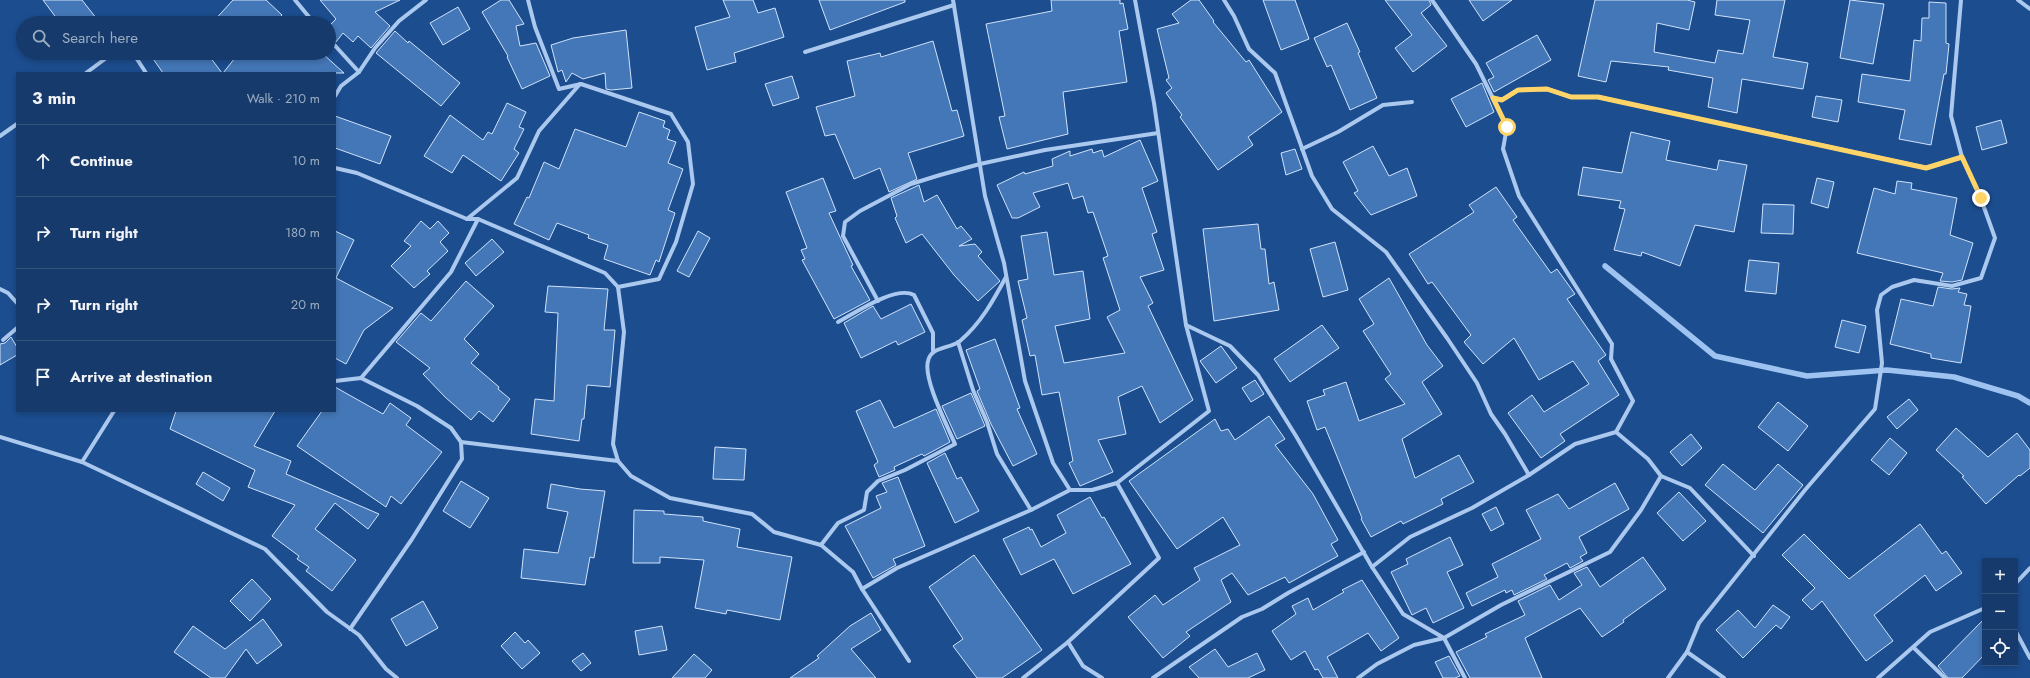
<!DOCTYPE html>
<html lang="en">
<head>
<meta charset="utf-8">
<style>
  body { margin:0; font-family:Jost,sans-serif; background:#1e4171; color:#f1f3f6 }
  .controls { position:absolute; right:12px; bottom:12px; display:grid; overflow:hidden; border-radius:0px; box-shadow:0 2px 6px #0003 }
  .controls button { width:36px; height:36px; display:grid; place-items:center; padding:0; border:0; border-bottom:1px solid #34547e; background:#153a6b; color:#f1f3f6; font:20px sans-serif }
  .stop { position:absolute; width:12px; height:12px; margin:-9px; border:3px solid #fed468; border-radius:50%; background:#fff }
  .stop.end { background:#fed468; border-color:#fff; box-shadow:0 1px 4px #0008 }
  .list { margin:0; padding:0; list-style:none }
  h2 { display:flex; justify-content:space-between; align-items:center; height:52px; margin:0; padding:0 16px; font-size:17px }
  h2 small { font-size:13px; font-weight:400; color:#9dadc1 }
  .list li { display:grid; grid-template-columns:26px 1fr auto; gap:12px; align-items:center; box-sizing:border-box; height:72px; padding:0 16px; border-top:1px solid #34547e }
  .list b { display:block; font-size:15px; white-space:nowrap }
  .list em { font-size:13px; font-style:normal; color:#9dadc1 }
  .icon { flex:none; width:22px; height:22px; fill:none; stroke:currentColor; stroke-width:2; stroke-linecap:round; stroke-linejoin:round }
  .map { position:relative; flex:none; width:2030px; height:678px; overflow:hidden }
  .search { position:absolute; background:#153a6b; box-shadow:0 2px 6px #0003; left:16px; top:16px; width:320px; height:44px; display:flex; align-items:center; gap:10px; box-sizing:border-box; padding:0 14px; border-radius:22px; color:#9dadc1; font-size:15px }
  .panel { position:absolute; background:#153a6b; box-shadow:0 2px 6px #0003; left:16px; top:72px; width:320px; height:340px; border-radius:0px }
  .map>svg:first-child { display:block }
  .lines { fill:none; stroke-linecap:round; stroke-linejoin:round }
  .stream { stroke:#9ec3f0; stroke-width:5.5 }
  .building { fill:#4477b7; stroke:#d0e3fa }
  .minor { stroke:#abc8ee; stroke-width:4 }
  .route { stroke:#fed468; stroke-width:5 }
</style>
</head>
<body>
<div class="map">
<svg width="2030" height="678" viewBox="0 0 2030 678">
  <rect width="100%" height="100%" fill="#1c4d8f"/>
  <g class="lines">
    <!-- stream -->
    <polyline class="stream" points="1605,266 1715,356 1807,376 1887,370 1954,377 2018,396 2030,403"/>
  </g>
  <!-- building -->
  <g class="building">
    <polygon points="43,0 82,0 100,23 60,23"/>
    <polygon points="233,0 266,0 282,15 275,23 212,23"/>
    <polygon points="320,0 400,0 375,12 390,26 371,48 358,36 353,42 343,33 336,42 329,36 329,26 336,19"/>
    <polygon points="501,0 509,0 524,24 516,26 520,46 536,43 550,76 522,89 507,57 508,56 482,12"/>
    <polygon points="723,0 753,0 758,13 775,8 784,37 734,53 736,62 707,70 695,27 730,17"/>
    <polygon points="819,0 905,0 905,2 830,30"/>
    <polygon points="1051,0 1120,0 1120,4 1123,3 1128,29 1119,31 1127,82 1063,92 1068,134 1007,149 999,117 1005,116 986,24 1052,11"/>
    <polygon points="1191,0 1199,0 1214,21 1213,22 1246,62 1249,60 1282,112 1248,137 1253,145 1218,170 1180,117 1182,115 1166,93 1172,88 1166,80 1169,78 1157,29 1179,23 1172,14"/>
    <polygon points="1263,0 1295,0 1309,39 1281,50"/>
    <polygon points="1385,0 1429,0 1431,5 1421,13 1447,46 1413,72 1395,48 1412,35"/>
    <polygon points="1469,0 1512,0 1483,21"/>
    <polygon points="1595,0 1687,0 1695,2 1689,30 1657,23 1654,52 1715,63 1718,50 1743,54 1750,20 1715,15 1717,0 1785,0 1773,57 1808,63 1803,89 1742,79 1737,113 1708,107 1713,78 1668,70 1669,67 1611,61 1606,82 1578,76"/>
    <polygon points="1850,0 1884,4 1873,64 1840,58"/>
    <polygon points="1929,2 1946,3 1946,43 1949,44 1946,74 1944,74 1931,145 1899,139 1905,110 1858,102 1862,74 1910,81 1914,40 1921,41 1922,18 1929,18"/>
    <polygon points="458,7 470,29 443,45 430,23"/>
    <polygon points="1347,23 1360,52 1358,53 1377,98 1350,110 1331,65 1327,67 1314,38"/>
    <polygon points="626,30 632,88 611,90 606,89 605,73 583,79 572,73 566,82 562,70 558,72 551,45 573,38"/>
    <polygon points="395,31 408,43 409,41 460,83 441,106 376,53"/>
    <polygon points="1537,35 1551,60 1494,92 1488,80 1494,77 1486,63"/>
    <polygon points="933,41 952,111 957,110 964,136 908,153 917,179 889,192 880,168 854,179 835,134 825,136 816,107 855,96 847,61 880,53 881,57"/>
    <polygon points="149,53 207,53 222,73 163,73"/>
    <polygon points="239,53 322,53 344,73 223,73"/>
    <polygon points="792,76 799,98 773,106 765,84"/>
    <polygon points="1482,83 1494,112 1466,127 1451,99"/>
    <polygon points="1816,96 1842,100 1838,122 1812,117"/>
    <polygon points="507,103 526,112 519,127 524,129 514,149 519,153 501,181 463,155 452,173 424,156 450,115 483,140 488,132 492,134"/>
    <polygon points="639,112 665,121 663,127 670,130 667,139 676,142 668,163 683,169 668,210 675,213 659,262 656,260 650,275 604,259 608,245 588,238 589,235 557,223 549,240 514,224 527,197 529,198 544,162 559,169 575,129 626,147"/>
    <polygon points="335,116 391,136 380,164 335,148"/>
    <polygon points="2001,120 2007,143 1982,150 1976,127"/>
    <polygon points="1631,132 1670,141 1666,160 1717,170 1719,160 1747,165 1734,232 1695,225 1680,266 1642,252 1641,256 1614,250 1625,209 1619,208 1621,201 1578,195 1583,167 1622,173"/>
    <polygon points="1140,140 1158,181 1142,188 1157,232 1152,234 1164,270 1140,277 1153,303 1148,306 1193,400 1160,423 1142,386 1118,397 1126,434 1098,440 1113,472 1080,486 1069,463 1073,461 1059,392 1042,395 1035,355 1030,356 1022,320 1027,318 1018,281 1028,279 1021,236 1047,232 1054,275 1083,271 1090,319 1055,326 1064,363 1125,353 1107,317 1120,310 1103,258 1108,256 1093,212 1088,213 1083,196 1073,199 1068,183 1033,193 1040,207 1018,218 1012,218 997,185 1024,172 1025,174 1053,166 1052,159 1070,151 1070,156 1092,149 1093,153 1102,150 1104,157"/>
    <polygon points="1373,146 1389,176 1407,168 1417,196 1371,215 1354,193 1358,191 1343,162"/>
    <polygon points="1295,149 1302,169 1286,175 1281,153"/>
    <polygon points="823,178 836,211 829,213 853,265 851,266 870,300 834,319 802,260 805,259 801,250 807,248 786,192"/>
    <polygon points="1817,178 1834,182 1828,208 1811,203"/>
    <polygon points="1897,181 1912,183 1911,189 1957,198 1950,235 1973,243 1962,280 1952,282 1940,281 1943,273 1857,253 1874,188 1895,194"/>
    <polygon points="919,185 924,202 937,195 957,229 961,226 972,239 959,246 975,244 982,252 978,256 1000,281 978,301 954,275 922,234 906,243 895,218 897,216 891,198"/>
    <polygon points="1496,187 1517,217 1513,220 1551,273 1557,269 1575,294 1567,299 1606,355 1598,361 1619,395 1560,434 1565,441 1541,458 1508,413 1532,395 1544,412 1589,384 1573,361 1539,380 1514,338 1483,364 1464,342 1471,335 1432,282 1428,284 1409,254 1474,212 1469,205"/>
    <polygon points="1763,204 1794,205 1793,234 1761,233"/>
    <polygon points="421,221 430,229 438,221 449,233 440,242 448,251 427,271 430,274 414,288 391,266 411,246 404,241"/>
    <polygon points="1258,224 1261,249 1265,249 1269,284 1274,282 1279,310 1214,321 1203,229"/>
    <polygon points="335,231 354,240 336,278 393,308 364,330 346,364 335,358"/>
    <polygon points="698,231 710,238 689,277 677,271"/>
    <polygon points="492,239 504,252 476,276 465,263"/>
    <polygon points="1335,242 1348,290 1323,297 1310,249"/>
    <polygon points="1749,260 1779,263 1776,294 1745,291"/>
    <polygon points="1389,278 1427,345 1443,366 1422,382 1442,414 1402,439 1415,478 1459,455 1474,482 1441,499 1443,504 1403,524 1401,521 1371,537 1361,519 1362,518 1325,427 1317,430 1307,401 1325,395 1323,390 1346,382 1359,421 1405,404 1385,379 1391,374 1363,331 1374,324 1359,299"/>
    <polygon points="466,281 494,306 464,339 479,354 471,363 499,387 498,389 510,399 493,422 479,411 471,420 445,397 423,374 430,368 396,342 421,313 431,321"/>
    <polygon points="548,286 608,289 604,330 615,330 610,387 587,385 584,419 582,419 579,441 531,434 535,399 554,401 558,313 545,312"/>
    <polygon points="1938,287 1952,289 1960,288 1958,292 1967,294 1964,305 1971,306 1961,363 1931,358 1931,354 1890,344 1901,299 1933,306"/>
    <polygon points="911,304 925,332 898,345 896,341 861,358 844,323 873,306 881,319"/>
    <polygon points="1842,320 1866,326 1859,353 1835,347"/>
    <polygon points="1322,325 1339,348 1290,382 1274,359"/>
    <polygon points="11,337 17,347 17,355 0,365 0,344 5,343"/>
    <polygon points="995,339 1020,408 1017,409 1037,454 1013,466 991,424 977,391 980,389 966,350"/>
    <polygon points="1221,346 1237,368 1216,383 1200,361"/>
    <polygon points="1255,380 1264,394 1251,402 1242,388"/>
    <polygon points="335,387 383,414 390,403 411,418 406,425 442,452 401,504 391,496 386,507 297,446 322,411 335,411"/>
    <polygon points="971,393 985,426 957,439 942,406"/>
    <polygon points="1909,399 1918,410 1897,429 1887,417"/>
    <polygon points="880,400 894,428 936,409 950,442 924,456 922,454 894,467 895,470 879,477 874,465 878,462 856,411"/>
    <polygon points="1778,402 1808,426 1788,451 1758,427"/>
    <polygon points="176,411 275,411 254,446 291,461 286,474 379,514 368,529 335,503 315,529 356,560 332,591 306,571 309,567 297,559 299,556 272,536 295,505 248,487 255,470 170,429"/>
    <polygon points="1269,416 1285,439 1275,445 1313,494 1338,540 1331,544 1338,556 1289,583 1285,577 1248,595 1232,573 1221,580 1231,602 1186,632 1190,636 1163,658 1128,617 1155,595 1163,605 1200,580 1194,568 1240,545 1223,517 1177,549 1129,481 1215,419 1221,431 1228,429 1235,440"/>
    <polygon points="1956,428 1988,457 2017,433 2030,450 2030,468 2020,476 2019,475 1986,504 1962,477 1964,476 1936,450"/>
    <polygon points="1691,434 1702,448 1682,466 1670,452"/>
    <polygon points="1890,438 1907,453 1889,475 1871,460"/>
    <polygon points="715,447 746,449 744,480 713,479"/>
    <polygon points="945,453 957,479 961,477 979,511 955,523 927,463"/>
    <polygon points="1723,464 1755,490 1778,464 1803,485 1763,533 1705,485"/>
    <polygon points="203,472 230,488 223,501 196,484"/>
    <polygon points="898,477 925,546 893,559 896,565 873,578 845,526 881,508 876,496 887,492 882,483"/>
    <polygon points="461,481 489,498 470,528 443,511"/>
    <polygon points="1615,483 1629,509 1579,537 1587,553 1580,557 1583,561 1570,568 1567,563 1544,575 1547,579 1514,595 1512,590 1506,593 1505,590 1472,606 1466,593 1498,577 1492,564 1541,539 1526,510 1558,494 1569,509"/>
    <polygon points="551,484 580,489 605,491 594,558 590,557 585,585 521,578 524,549 558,553 568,512 547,508"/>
    <polygon points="1679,492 1706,521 1683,541 1657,513"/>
    <polygon points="1090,497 1102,518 1104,517 1131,564 1073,594 1054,559 1021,575 1003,539 1029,527 1030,530 1032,529 1041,547 1066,533 1057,515"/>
    <polygon points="1496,507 1504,524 1491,531 1482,514"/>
    <polygon points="634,510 664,511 664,514 703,517 703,521 740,529 737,547 792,557 780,620 727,610 726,614 695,608 704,560 660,557 660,563 633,563"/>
    <polygon points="1920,524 1942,554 1946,551 1962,573 1936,591 1925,575 1874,615 1893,641 1866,661 1822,601 1812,610 1802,600 1815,588 1782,555 1804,534 1849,579"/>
    <polygon points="1450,537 1463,565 1447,572 1464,608 1433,623 1426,608 1412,615 1391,572 1408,564 1406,559"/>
    <polygon points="974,555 1042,650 1002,678 977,678 953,646 963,639 929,587"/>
    <polygon points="1643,557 1666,589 1623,620 1624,622 1602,637 1580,608 1525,638 1542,678 1470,678 1456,652 1487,637 1485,634 1525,615 1518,601 1550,585 1559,600 1582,585 1574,573 1587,567 1600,587"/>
    <polygon points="252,579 271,599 250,621 230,601"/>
    <polygon points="1362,580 1399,638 1381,651 1368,633 1327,657 1338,678 1323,678 1318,669 1315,670 1305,651 1291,660 1272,631 1296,614 1292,606 1308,598 1313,610 1344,592 1342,590"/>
    <polygon points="423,601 438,628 406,646 391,619"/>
    <polygon points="1773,605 1790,617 1781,629 1776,625 1743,658 1716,630 1738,610 1755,628"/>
    <polygon points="871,613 881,630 851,649 876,678 790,678 819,658 817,656 850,626"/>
    <polygon points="1985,618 1985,654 1962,678 1948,678 1938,666"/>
    <polygon points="263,619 282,645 257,664 246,649 225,678 211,678 174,652 193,626 225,649"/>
    <polygon points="662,626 667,650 639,655 635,631"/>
    <polygon points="515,632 525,643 528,640 540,653 522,669 501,646"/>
    <polygon points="1215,649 1228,667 1257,653 1265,670 1248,678 1199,678 1189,667"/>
    <polygon points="583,653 591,663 581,671 572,661"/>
    <polygon points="694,654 712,670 705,678 672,678"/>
    <polygon points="1449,656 1460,676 1455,678 1443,678 1435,662"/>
  </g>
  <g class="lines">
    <!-- minor -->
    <g class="minor">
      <polyline points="295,0 314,23"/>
      <polyline points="528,0 535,27 559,89 581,84 671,114 688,142 693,184 676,242 659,279 618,287"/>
      <polyline points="953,0 985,196 1004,263 1025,381 1053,463 1070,490"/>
      <polyline points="1224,0 1234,16 1249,49 1275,73 1312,176 1332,209 1386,252 1447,338 1477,383 1491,414 1505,434 1529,475"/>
      <polyline points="1432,0 1476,64 1507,127 1503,149 1519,196 1612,344 1611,359 1633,401 1616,432 1648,459 1661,476 1690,488 1754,556"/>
      <polyline points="2018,0 2030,9"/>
      <polyline points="329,39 359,72"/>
      <polyline points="805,52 954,5"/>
      <polyline points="126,53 137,59 146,73"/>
      <polyline points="86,73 113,53"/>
      <polyline points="335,96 341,86 359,72 375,48 399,21 426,0"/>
      <polyline points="1493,98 1502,100 1518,90 1547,89 1571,97 1598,97 1927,168 1962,157"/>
      <polyline points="0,136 17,124"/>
      <polyline points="1302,149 1338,132 1383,105 1412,102"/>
      <polyline points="335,168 357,173 467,219 478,219 605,273 618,287 624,332 613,444 618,461 631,476 670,498 752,514 774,532 821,545 853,572 862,589"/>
      <polyline points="467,219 517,178 539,131 580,84"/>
      <polyline points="0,289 8,293 17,303"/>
      <polyline points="878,301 843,236 845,222 860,211 911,184 940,175 980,164 1045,150 1158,133"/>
      <path d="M838,322C855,313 896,285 914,295L933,333V351"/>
      <polyline points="1186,325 1230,346 1258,375 1296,436 1372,567 1403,614 1444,638 1465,678"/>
      <polyline points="3,340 17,328"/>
      <polyline points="958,342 973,390 987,422 997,454 1031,510"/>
      <polyline points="361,378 451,272 478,219"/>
      <polyline points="335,381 361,378 417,406 451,428 461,442 462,459 412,539 350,629"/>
      <polyline points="0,437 82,462 265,549 327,612 359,635 386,669 397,678"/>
      <polyline points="461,442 618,461"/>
      <polyline points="82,462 114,411"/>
      <path d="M821,545L838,523L864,510L867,492L878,481L905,470L955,444C947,425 923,379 928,361C931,346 950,349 960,341C981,323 993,301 1006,277"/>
      <polyline points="1372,567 1410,537 1472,508 1529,475 1575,444 1616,432"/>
      <polyline points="2015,584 2030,568"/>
      <polyline points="2015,630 2030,658"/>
      <polyline points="1068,642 1083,666 1102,678"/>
      <polyline points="1914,648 1945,678"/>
      <polyline points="1687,652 1724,678"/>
      <polyline points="909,661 862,589 897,568 1031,510 1070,490 1092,490 1117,483 1209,411 1186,325 1154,103 1135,0"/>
      <polyline points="1023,678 1068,642 1159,558 1117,483"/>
      <polyline points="1153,678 1242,617 1262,609 1288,593 1364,552"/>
      <polyline points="1358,678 1377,664 1414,645 1444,638 1501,605 1610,552 1641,510 1661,476"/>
      <polyline points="1668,678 1687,652 1699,623 1805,490 1875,409 1882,363 1877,310 1881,295 1892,287 1914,280 1952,286 1981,278 1995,238 1981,199 1962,157 1951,116 1961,0"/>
      <polyline points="1878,678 1930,632 1985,608"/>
    </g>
  </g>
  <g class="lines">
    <!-- route -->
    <polyline class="route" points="1507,127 1493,98 1502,100 1518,90 1547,89 1571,97 1598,97 1926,168 1962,157 1981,198"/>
  </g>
</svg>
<div class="controls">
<button>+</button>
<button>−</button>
<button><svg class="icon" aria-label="locate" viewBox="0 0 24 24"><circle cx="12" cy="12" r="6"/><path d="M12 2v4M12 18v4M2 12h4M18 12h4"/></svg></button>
</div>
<div class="stop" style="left:1507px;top:127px"></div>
<div class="stop end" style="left:1981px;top:198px"></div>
<div class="search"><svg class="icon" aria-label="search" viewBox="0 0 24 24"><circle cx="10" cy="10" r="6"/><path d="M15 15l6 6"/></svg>Search here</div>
<section class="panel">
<h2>3 min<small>Walk · 210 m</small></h2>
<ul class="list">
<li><svg class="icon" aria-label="ahead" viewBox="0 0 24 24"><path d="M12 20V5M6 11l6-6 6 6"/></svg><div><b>Continue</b></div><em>10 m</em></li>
<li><svg class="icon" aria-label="right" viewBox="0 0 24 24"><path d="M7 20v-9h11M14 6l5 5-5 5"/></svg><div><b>Turn right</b></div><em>180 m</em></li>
<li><svg class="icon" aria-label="right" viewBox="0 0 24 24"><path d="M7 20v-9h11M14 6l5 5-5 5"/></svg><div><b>Turn right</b></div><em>20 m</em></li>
<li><svg class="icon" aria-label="arrive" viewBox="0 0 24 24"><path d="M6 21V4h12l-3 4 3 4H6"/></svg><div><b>Arrive at destination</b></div></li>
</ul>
</section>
</div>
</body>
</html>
